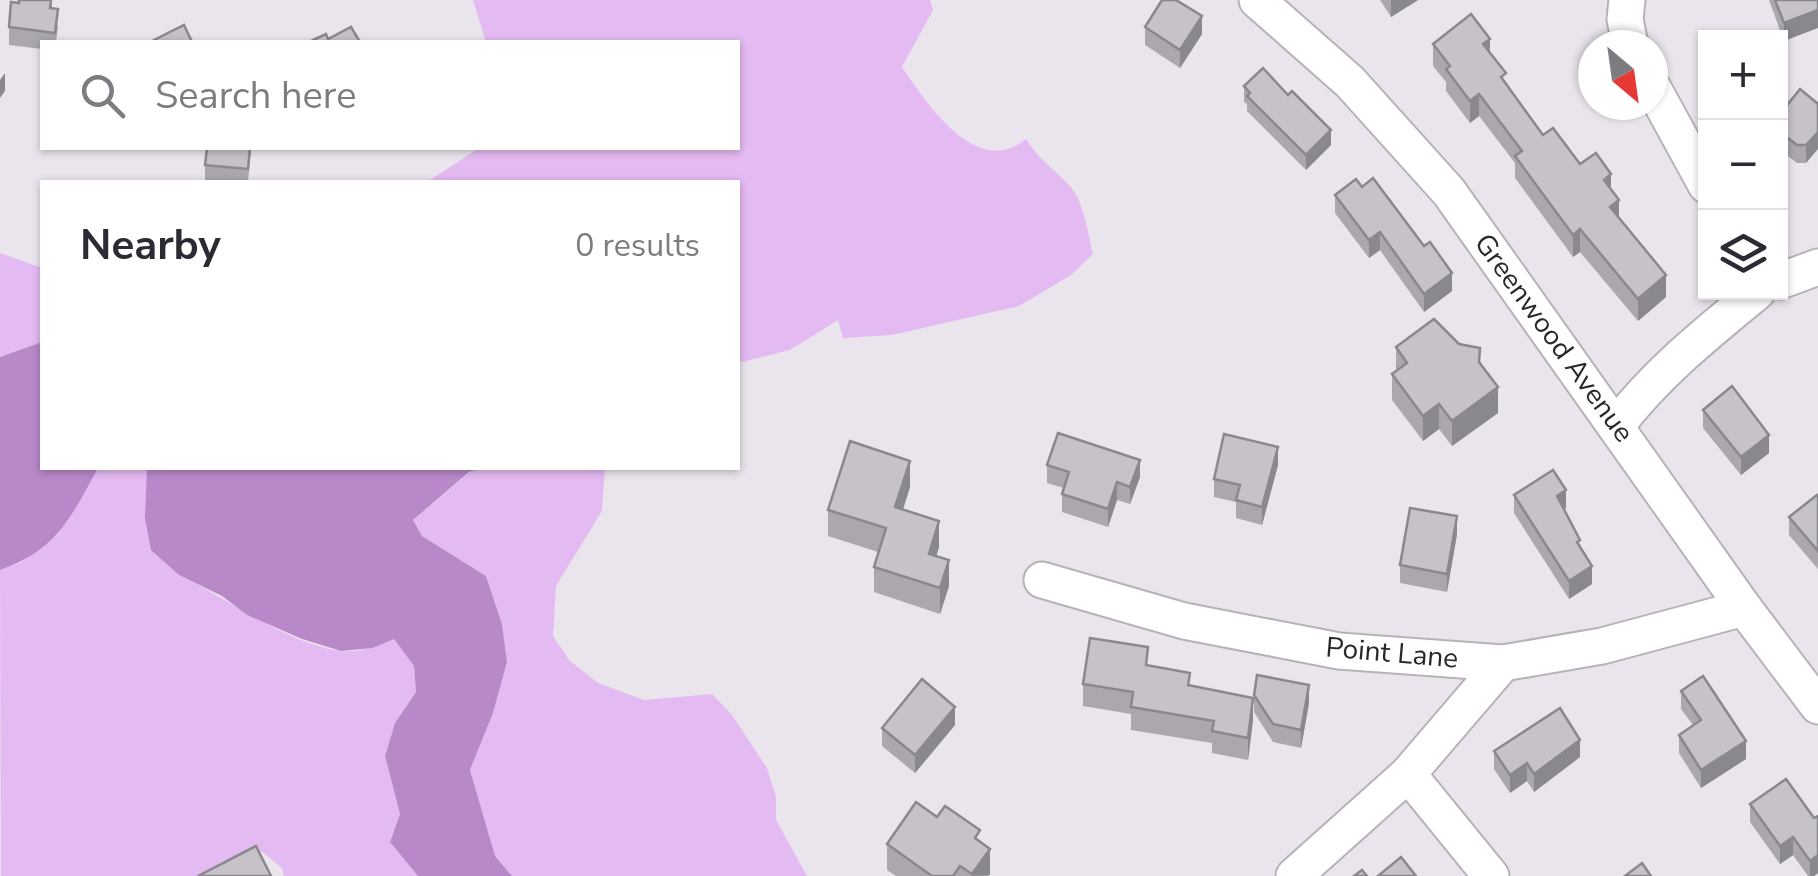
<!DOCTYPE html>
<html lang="en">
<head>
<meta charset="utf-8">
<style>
  body { margin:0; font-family:"Nunito Sans",sans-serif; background:#f2f2f3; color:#2b2b33 }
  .controls { position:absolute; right:30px; top:30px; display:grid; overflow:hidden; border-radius:0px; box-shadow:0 2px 8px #0004 }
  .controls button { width:90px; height:90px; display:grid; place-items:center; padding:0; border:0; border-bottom:2px solid #e1e1e2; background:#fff; color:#2b2b33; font:50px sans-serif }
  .compass { position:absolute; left:1578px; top:30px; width:90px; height:90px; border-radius:50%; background:#fff; box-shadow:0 2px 8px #0004; rotate:151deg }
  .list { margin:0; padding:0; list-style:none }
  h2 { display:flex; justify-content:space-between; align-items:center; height:130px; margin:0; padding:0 40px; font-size:42px }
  h2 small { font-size:32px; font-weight:400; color:#7c7c81 }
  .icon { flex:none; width:55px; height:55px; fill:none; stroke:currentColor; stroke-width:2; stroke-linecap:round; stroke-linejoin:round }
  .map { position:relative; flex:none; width:1818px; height:876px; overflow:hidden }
  .search { position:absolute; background:#fff; box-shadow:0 2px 8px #0004; left:40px; top:40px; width:700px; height:110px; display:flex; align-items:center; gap:25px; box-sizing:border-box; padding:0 35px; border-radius:0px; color:#7c7c81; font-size:38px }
  .panel { position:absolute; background:#fff; box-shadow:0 2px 8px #0004; left:40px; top:180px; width:700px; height:290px; border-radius:0px }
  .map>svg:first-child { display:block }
  .green { fill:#e4baf3 }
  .water { fill:#b888c8 }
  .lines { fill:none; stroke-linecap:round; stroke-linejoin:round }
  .street-casing { stroke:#b7b2b9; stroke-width:39 }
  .street { stroke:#fff; stroke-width:35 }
  .wall { fill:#aba7ad }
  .shaded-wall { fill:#8b888d }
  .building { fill:#c7c2c9; stroke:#8b888d; stroke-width:2.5 }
  .labels { text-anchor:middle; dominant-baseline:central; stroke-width:8; stroke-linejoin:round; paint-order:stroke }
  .street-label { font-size:28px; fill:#282729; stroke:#fff }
</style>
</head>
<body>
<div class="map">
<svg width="1818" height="876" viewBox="0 0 1818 876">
  <rect width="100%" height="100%" fill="#eae5ec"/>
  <!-- green -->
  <g class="green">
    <path d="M473,0H930L933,10L902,67C926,102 976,180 1026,139C1041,162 1052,167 1070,186C1084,202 1088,233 1093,254L1071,275L1019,306L892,335L843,338L838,320L790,350L738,363V182H427L479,148H738V42H486Z"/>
    <polygon points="0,253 42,268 42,342 0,357"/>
    <path d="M98,468H147L179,575C227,598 288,645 341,651C360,653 377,646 394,638L414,666L416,692L395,723L385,756L400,814L390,841L418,876H284L282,868L261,851L207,876H1L0,570L22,562L81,499Z"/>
    <polygon points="483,468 605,468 602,511 556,586 553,636 569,660 598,683 644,700 712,694 732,715 767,768 776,797 776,820 807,876 512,876 495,856 470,770 493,713 507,662 502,624 486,576 422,536 413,520 470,472"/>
  </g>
  <!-- water -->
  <g class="water">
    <path d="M42,342V468H98C71,517 57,550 0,570V357Z"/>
    <polygon points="147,468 483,468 469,472 413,520 422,536 486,576 502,624 507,662 493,713 470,770 495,856 512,876 418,876 390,842 400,814 385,756 395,723 416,692 414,666 394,639 372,648 341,651 302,639 247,615 222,596 179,575 151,550 145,518"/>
  </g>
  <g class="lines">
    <defs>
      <g id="street">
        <polyline points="1257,0 1350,82 1449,192 1744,608 1818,706"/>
        <polyline points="1627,0 1625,19 1630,45"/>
        <polyline points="1653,88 1706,185"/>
        <polyline points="1780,281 1818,267"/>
        <path d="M1617,425C1657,373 1707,333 1757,292"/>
        <polyline points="1042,580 1184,621 1339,651 1503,663 1602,646 1744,608"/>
        <polyline points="1408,774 1491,876"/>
        <polyline points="1294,876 1408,774 1503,663"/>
      </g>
    </defs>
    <!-- street casing -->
    <use href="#street" class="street-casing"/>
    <!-- street -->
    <use href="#street" class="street"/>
  </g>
  <!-- wall -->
  <g class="wall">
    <polygon points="52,0 52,8 58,27 56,42 42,42 42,49 9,45 9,27 19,3"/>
    <polygon points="1380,0 1418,0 1391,17"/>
    <polygon points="1769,0 1818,0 1784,41"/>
    <polygon points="1145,27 1202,34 1180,68 1145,45"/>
    <polygon points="1433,44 1490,54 1506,84 1543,135 1611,189 1619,219 1666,297 1638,321 1580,252 1573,257 1515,178 1515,163 1479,116 1470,123 1446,91 1446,82 1433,66"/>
    <polygon points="1244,86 1331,145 1306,170 1247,111 1247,104 1244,102"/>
    <polygon points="1818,104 1806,163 1797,163 1780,150 1780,106 1784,109"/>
    <polygon points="251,148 248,182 205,182 205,165"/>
    <polygon points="1335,195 1452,291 1424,312 1380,250 1369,258 1335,213"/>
    <polygon points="1396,347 1480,364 1498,413 1452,446 1439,429 1423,441 1392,400 1392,374 1396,372"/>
    <polygon points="1703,410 1769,453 1741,475 1703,428"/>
    <polygon points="1047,465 1140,477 1130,504 1117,500 1108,527 1062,512 1062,494 1064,488 1047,483"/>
    <polygon points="1278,465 1262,525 1236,518 1236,502 1214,497 1214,479"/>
    <polygon points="910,487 903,510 939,547 936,556 949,586 940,614 874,592 874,567 878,552 828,536 828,510"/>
    <polygon points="1514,495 1566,508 1564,510 1580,547 1592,584 1569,599 1514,513"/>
    <polygon points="1818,496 1818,569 1789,535 1789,517"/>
    <polygon points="1457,534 1447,592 1400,583 1400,565"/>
    <polygon points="1148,666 1190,686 1253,720 1248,760 1212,753 1212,743 1131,730 1131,714 1083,706 1083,684"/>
    <polygon points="1681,691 1746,759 1701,788 1679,753 1679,735 1693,725 1681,709"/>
    <polygon points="1254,695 1309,703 1301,748 1273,742 1254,712"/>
    <polygon points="955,725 915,773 882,746 882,728"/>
    <polygon points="1494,751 1580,757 1534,792 1527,781 1510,793 1494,769"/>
    <polygon points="1786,779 1818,873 1814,876 1808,876 1793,855 1780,864 1750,822 1750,804"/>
    <polygon points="937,817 980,842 989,876 896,876 887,870 887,844"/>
  </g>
  <!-- shaded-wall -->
  <g class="shaded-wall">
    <polygon points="1391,0 1418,0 1391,17"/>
    <polygon points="1818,10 1818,28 1784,41 1784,23"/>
    <polygon points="1202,16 1202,34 1180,68 1180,50"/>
    <polygon points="1490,39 1490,61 1483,44"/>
    <polygon points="5,73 5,91 0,98 0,80"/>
    <polygon points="1479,94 1479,116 1470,123 1470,101"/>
    <polygon points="1331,130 1331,145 1306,170 1306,155"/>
    <polygon points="1818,132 1818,149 1806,163 1806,145"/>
    <polygon points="1611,174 1611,196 1604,180"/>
    <polygon points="1619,200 1619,222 1610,207"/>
    <polygon points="1580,229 1580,252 1573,257 1573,235"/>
    <polygon points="1380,232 1380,250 1369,258 1369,240"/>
    <polygon points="1452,273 1452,291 1424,312 1424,294"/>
    <polygon points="1666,275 1666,297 1638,321 1638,299"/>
    <polygon points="1498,387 1498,413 1452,446 1452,421"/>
    <polygon points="1439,404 1439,429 1423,441 1423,416"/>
    <polygon points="1769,435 1769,453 1741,475 1741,457"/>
    <polygon points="1278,447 1278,465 1262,525 1262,507"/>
    <polygon points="1140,460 1140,477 1130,504 1130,487"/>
    <polygon points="910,461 910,487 895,533 895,507"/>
    <polygon points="1117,482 1117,500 1108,527 1108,509"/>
    <polygon points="1566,490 1566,508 1557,514 1557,496"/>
    <polygon points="1457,516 1457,534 1447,592 1447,574"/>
    <polygon points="939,521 939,547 929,580 929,554"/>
    <polygon points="949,560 949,586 940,614 940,588"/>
    <polygon points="1592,566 1592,584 1569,599 1569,581"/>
    <polygon points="1309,685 1309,703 1301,748 1301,730"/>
    <polygon points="1253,698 1253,720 1248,760 1248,738"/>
    <polygon points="955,707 955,725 915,773 915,755"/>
    <polygon points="1580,740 1580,757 1534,792 1534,774"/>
    <polygon points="1746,741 1746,759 1701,788 1701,770"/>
    <polygon points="1527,763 1527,781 1510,793 1510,775"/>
    <polygon points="1793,837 1793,855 1780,864 1780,846"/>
    <polygon points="990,849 990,875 972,876 972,874"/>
    <polygon points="1818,855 1818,873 1814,876 1810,876 1810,861"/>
  </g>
  <!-- building -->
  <g class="building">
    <polygon points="19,0 51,0 50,8 58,9 55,33 9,27 11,2 19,3"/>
    <polygon points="1162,0 1176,0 1202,16 1180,50 1145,27"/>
    <polygon points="1775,0 1818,0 1818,10 1784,23"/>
    <polygon points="1471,14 1490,39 1483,44 1506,73 1501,77 1543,135 1553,128 1580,164 1596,153 1611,174 1604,180 1619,200 1610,207 1666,275 1638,299 1580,229 1573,235 1515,156 1522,151 1479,94 1470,101 1446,69 1450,66 1433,44"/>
    <polygon points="184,25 192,42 155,42 154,40"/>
    <polygon points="351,27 360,42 309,42 326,34 328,39"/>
    <polygon points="1263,68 1288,95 1292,91 1331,130 1306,155 1247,96 1250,93 1244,86"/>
    <polygon points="1800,89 1818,104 1818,132 1806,145 1797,145 1780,132 1780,106 1784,109"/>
    <polygon points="207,148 250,148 248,169 205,165"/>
    <polygon points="1373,178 1424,246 1430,242 1452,273 1424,294 1380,232 1369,240 1335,195 1356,179 1362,187"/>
    <polygon points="1434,319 1459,344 1480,348 1479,362 1498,387 1452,421 1439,404 1423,416 1392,374 1407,363 1396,347"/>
    <polygon points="1732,386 1769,435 1741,457 1703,410"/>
    <polygon points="1058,433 1140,460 1130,487 1117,482 1108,509 1062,494 1069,472 1047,465"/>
    <polygon points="1224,434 1278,447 1262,507 1236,500 1240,485 1214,479"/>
    <polygon points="850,441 910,461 895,507 939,521 929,554 949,560 940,588 874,567 886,528 828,510"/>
    <polygon points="1553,470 1566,490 1557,496 1580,540 1577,542 1592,566 1569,581 1514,495"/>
    <polygon points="1817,495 1818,496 1818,551 1789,517"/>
    <polygon points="1410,508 1457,516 1447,574 1400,565"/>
    <polygon points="1090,638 1148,647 1146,665 1190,673 1188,685 1253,698 1248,738 1212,731 1214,721 1131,707 1133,692 1083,684"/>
    <polygon points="1257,675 1309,685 1301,730 1273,724 1254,695"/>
    <polygon points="1703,676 1746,741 1701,770 1679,735 1701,720 1681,691"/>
    <polygon points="922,679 955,707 915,755 882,728"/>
    <polygon points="1560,708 1580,740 1534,774 1527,763 1510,775 1494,751"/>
    <polygon points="1786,779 1814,818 1818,816 1818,855 1810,861 1793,837 1780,846 1750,804"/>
    <polygon points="916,802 937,817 945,806 980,830 975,838 990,849 972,874 960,866 953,876 932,876 887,844"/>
    <polygon points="256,846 271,876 198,876"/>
    <polygon points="1401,857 1416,876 1378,876"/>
    <polygon points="1642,863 1651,876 1625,876"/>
    <polygon points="1362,870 1367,876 1354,876"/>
  </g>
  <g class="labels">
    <!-- street labels -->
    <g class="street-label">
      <text transform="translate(1554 338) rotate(54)">Greenwood Avenue</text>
      <text transform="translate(1392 653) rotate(5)">Point Lane</text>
    </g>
  </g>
</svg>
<div class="controls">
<button>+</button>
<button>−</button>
<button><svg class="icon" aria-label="layers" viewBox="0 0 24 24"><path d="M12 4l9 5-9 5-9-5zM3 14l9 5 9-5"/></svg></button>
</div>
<svg class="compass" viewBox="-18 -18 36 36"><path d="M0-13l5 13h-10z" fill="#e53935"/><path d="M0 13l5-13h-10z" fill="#7c7c81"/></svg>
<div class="search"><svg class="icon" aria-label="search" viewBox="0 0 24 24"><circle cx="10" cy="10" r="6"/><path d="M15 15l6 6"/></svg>Search here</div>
<section class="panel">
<h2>Nearby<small>0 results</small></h2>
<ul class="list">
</ul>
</section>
</div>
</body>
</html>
